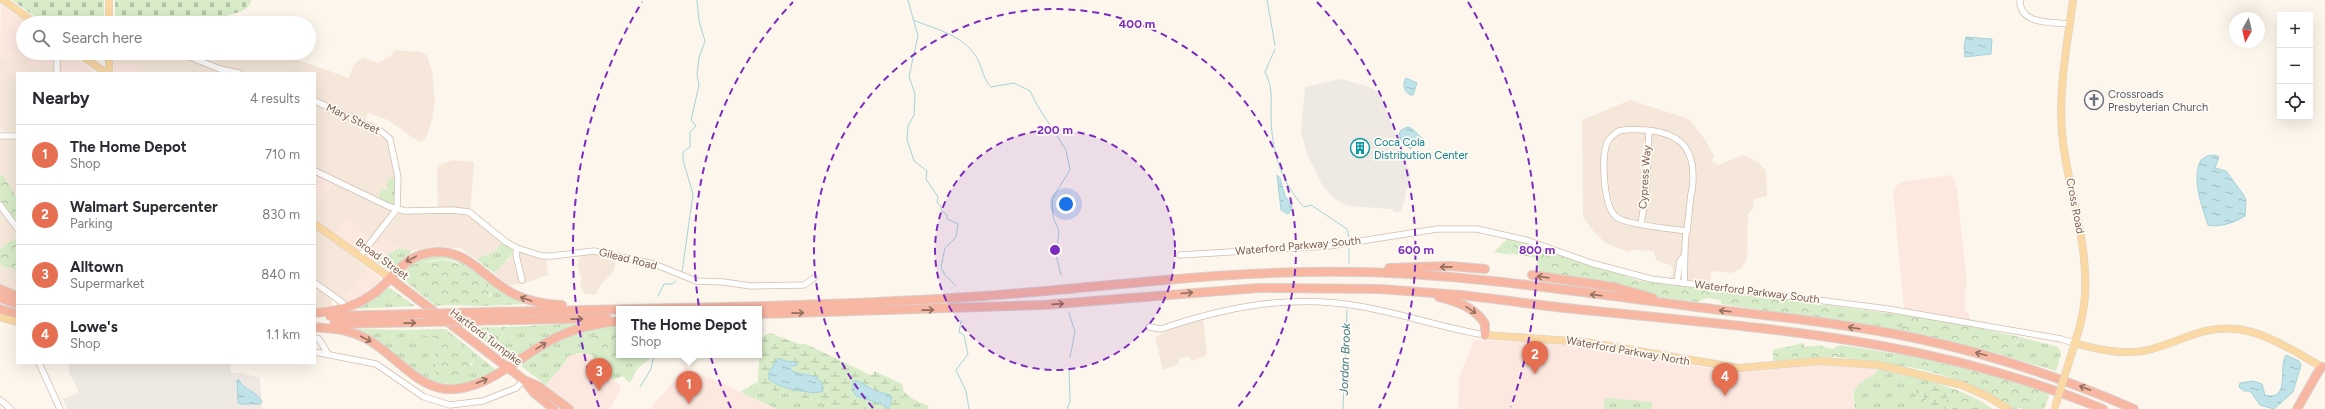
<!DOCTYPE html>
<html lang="en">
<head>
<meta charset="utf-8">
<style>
  body { margin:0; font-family:Figtree,sans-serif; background:#f2f2f3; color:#2b2b33 }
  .controls { position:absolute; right:12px; top:12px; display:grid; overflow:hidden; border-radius:0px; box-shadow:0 4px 16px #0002 }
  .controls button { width:36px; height:36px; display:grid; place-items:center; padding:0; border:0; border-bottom:1px solid #e1e1e2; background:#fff; color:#2b2b33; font:20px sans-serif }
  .compass { position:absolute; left:2229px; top:12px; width:36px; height:36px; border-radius:50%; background:#fff; box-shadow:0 4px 16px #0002; rotate:188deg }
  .you { position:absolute; left:1066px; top:204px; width:14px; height:14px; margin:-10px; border:3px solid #fff; border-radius:50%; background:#1a73e8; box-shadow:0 0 0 6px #1a73e833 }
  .badge { display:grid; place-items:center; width:26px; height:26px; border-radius:50%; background:#e76f51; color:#fff; font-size:13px; font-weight:700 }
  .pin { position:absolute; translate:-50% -33px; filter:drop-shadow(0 1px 2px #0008) }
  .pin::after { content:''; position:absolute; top:21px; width:14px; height:12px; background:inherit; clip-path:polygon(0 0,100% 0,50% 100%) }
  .popup { position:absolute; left:616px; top:306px; width:146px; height:52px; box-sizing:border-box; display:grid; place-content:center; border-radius:0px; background:#fff; filter:drop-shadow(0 1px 3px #0005); font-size:13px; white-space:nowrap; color:#7c7c81 }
  .popup b { font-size:15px; color:#2b2b33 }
  .popup::after { content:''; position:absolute; left:50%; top:100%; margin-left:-8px; border:8px solid transparent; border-top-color:#fff }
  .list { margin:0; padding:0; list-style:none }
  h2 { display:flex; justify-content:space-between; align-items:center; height:52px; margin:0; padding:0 16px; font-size:17px }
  h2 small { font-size:13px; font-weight:400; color:#7c7c81 }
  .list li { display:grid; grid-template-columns:26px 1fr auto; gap:12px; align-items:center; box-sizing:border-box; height:60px; padding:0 16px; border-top:1px solid #e1e1e2 }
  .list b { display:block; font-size:15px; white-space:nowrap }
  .list p { margin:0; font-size:13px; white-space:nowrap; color:#7c7c81 }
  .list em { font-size:13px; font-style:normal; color:#7c7c81 }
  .icon { flex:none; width:22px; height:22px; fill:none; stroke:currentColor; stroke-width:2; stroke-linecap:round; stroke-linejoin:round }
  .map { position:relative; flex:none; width:2325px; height:409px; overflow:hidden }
  .search { position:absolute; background:#fff; box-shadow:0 4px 16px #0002; left:16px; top:16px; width:300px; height:44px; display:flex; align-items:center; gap:10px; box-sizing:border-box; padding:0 14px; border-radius:22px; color:#7c7c81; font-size:15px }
  .panel { position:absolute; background:#fff; box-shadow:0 4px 16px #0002; left:16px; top:72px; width:300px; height:292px; border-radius:0px }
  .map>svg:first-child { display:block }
  .residential { fill:#f5e8da }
  .commercial { fill:#fde8e0 }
  .industrial { fill:#efe9e4 }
  .grass { fill:url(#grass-tufts) }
  .forest { fill:url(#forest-crowns) }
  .wetland { fill:url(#wetland-marsh); fill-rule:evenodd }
  .cemetery { fill:url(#cemetery-stones) }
  .water { fill:url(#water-ripples); stroke:#a5d3da }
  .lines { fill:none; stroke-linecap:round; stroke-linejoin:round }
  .stream { stroke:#a5d3da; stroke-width:1 }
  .minor-casing { stroke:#d1beb0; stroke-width:7 }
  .major-casing { stroke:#dad1cd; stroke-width:8 }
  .highway-casing { stroke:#dad1cd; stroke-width:10 }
  .minor { stroke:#fff; stroke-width:5.5 }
  .major { stroke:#fbd9a5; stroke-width:7 }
  .highway { stroke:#f7b7a3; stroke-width:8 }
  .major-bridge-casing { stroke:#dad1cd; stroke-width:8; stroke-linecap:butt }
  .highway-bridge-casing { stroke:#dad1cd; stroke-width:10; stroke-linecap:butt }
  .major-bridge { stroke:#fbd9a5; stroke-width:7 }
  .highway-bridge { stroke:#f7b7a3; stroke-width:8 }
  .oneway { stroke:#936e5e }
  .ring { fill:none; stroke:#7b2cbf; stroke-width:2; stroke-dasharray:7 5 }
  .labels { text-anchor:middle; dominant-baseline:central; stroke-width:3.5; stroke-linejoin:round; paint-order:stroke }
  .worship-label { font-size:11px; fill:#5b616d; stroke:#fffaf3; text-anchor:start }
  .street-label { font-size:11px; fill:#7a5c4d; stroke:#fffaf3 }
  .culture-label { font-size:11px; fill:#0d838f; stroke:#fffaf3; text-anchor:start }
  .water-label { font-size:12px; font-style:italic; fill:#437c86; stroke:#fffaf3 }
  .centre { fill:#7b2cbf; stroke:#fffaf3; stroke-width:2 }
  .ring-label { font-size:12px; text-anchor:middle; font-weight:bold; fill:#7b2cbf; stroke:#fffaf3; stroke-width:3.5; stroke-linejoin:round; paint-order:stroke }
</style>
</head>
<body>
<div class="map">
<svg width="2325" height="409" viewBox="0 0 2325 409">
  <defs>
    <pattern id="grass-tufts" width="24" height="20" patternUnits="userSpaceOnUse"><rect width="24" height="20" fill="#d8ecc9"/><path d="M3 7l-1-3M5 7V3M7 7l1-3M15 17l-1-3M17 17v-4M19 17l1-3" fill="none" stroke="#b4c2a5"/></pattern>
    <pattern id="forest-crowns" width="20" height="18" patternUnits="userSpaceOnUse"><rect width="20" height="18" fill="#d8ecc9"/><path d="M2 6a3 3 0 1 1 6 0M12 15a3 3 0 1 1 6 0" fill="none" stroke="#b4c2a5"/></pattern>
    <pattern id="wetland-marsh" width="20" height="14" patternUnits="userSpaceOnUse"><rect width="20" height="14" fill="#d8ecc9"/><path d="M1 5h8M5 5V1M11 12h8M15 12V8" fill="none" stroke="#b4c2a5"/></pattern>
    <pattern id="cemetery-stones" width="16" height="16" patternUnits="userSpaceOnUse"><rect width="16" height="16" fill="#d8ecc9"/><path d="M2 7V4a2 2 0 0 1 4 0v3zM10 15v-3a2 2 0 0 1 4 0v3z" fill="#b4c2a5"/></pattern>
    <pattern id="water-ripples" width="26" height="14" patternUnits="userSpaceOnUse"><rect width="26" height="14" fill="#bfe3e8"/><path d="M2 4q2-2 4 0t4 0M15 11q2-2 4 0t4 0" fill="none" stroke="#a0bbbe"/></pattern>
  </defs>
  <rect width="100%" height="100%" fill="#fdf6ec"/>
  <!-- residential -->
  <g class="residential">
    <polygon points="394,50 421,52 427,56 432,71 435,100 432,120 426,139 419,142 388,120 368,113 365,121 315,98 315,73 252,73 227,69 186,53 279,53 349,78 353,66 363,57 378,63 391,56"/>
    <polygon points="114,53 173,53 223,73 145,73 134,66 113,64"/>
    <polygon points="0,57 28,59 28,66 55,65 55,73 17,73 17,132 2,131 0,128"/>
    <polygon points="1630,100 1689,119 1706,141 1714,156 1712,161 1718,165 1744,155 1758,162 1766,171 1767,196 1754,199 1753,208 1748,214 1747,259 1741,269 1731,273 1711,271 1710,283 1669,278 1672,275 1673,266 1656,260 1654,251 1632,250 1629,252 1607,244 1594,232 1583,217 1582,120"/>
    <polygon points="315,104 374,132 387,141 397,180 387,180 388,192 378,199 315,170"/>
    <polygon points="0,139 17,139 17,198 4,176 0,175"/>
    <polygon points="452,160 474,162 470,215 503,242 502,246 496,251 476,259 460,248 430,247 411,251 399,248 381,236 400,213 427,214 438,212 437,170 440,165"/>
    <polygon points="333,183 391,210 392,213 371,239 356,229 348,217 334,234 315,220 315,203 317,204"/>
    <polygon points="0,208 17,233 15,240 7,243 0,249"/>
    <polygon points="315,228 368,268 343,300 315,280"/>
    <polygon points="512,247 546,258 548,275 523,284 508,285 494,273 502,264 510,259"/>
    <polygon points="595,252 617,258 613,272 598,288 596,295 585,294 580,285 582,278 577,265 582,253"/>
    <polygon points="0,263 4,268 11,267 17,271 17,294 0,287"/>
    <polygon points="315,285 332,297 332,307 328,309 315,309"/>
    <polygon points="1203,318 1207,355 1192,361 1189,356 1179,358 1179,364 1163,370 1155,337 1173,328"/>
  </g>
  <!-- commercial -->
  <g class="commercial">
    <polygon points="1,5 28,23 23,23 23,53 55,53 55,65 28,66 28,59 0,57"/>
    <polygon points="60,53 69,53 96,73 59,73"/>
    <polygon points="113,64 134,66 145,73 114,73"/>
    <polygon points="315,174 333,183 317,204 315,203"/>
    <polygon points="1952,175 1957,189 1967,284 1965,289 1965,309 1970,316 1970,320 1904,309 1893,192 1897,185 1906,181"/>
    <polygon points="347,217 359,226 357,230 371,239 376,233 399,248 374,261 334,234"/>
    <polygon points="368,268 380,277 380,283 372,292 346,306 343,300"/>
    <polygon points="1474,340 1553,343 1733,372 1760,371 1808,365 1877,368 1877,372 1856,386 1852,396 1855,409 1458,409 1459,378"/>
    <polygon points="580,353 593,355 593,373 605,373 620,385 621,389 610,409 575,409 546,385 559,368 565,364 568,356"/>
    <polygon points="685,367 777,409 650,409"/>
  </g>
  <!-- industrial -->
  <g class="industrial">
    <polygon points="1341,79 1370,87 1380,94 1411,175 1401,212 1394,212 1392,209 1347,206 1334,198 1322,185 1306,151 1301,131 1305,87"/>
    <polygon points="69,363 231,363 231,373 242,373 260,378 262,409 67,409 63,399 78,393 78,389 69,373"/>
  </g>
  <!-- grass -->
  <g class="grass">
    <polygon points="1508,238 1504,242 1518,245 1509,253 1514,255 1494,252"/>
    <polygon points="503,242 512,247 512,255 494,273 476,259 496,251"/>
    <polygon points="399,248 411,251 410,254 392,269 387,268 374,261"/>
    <path d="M435,255L457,258L525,304L481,306L487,302L491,295C488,284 463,263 452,260C442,258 430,260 421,264L418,277L438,289V296L446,300L450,305L436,306L404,280L402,273L416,261Z"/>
    <polygon points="390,288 415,306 353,309 383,289"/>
    <polygon points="1833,306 1902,315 1902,331 1803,316 1808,313 1831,317"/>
    <polygon points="583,323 583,324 514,359 499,352 467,328 471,328 498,346 506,327"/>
    <path d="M619,324V330L611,333L593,335L606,348L610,357L627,359L628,355H650L652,357L637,369L630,383L622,376L614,380L605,373H592L593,355L580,353L568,356C564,367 553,375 546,385L522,367C524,358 532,355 539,351C569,333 585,329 619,324Z"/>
    <path d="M355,329L405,330L407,332L434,337L436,376L472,365L474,355L443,330L446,329L495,369V371C470,387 445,388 419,376L352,330Z"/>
    <polygon points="2019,337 2058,347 2061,353 2056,371 1996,353 2018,342"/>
    <polygon points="1840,345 1910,356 1960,366 1912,361 1915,368 1838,357"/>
    <path d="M1877,368L1913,377L1919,409H1855C1850,385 1858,384 1877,372Z"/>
    <polygon points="758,382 762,388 851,409 777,409 740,392"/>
    <polygon points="2042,390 2050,393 2044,409 2020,409 2033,401"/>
    <polygon points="904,392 913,399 928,406 929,409 903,409"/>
    <polygon points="1607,398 1652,402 1652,409 1604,409 1604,400"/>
  </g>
  <!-- forest -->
  <g class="forest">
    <polygon points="0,175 4,176 17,198 16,222 0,202"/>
    <polygon points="393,176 393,180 397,180 395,204 391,205 378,199 382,189 388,191 387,180"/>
    <polygon points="17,238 17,271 15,271 11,267 4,268 0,263 0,249 7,243"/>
    <polygon points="1508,238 1640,281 1833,306 1831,317 1808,313 1803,316 1721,304 1721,300 1707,298 1697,302 1662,298 1539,273 1537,258 1509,253 1517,245 1504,243"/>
    <path d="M441,260C459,260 482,275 490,291L489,300L481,306L450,305L446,300L437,296L438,289L430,287L428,283L414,274L413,269L416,264Z"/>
    <polygon points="1902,315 1965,325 2019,337 2016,343 1996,353 1902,331"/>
    <polygon points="506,327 497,347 471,328"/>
    <polygon points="446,329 443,330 474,355 474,358 465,373 445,379 436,376 434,337 407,332 405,330"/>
    <polygon points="619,330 619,355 628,355 627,359 620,361 610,357 606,348 594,347 593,335 611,333"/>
    <polygon points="1803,343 1805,347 1822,345 1823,347 1833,349 1840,345 1838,357 1797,359 1780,362 1773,361 1773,350"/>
    <path d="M1912,360L1960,366L1993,374L2042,390L2027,407L2012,409C1982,387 1951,376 1915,368Z"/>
    <path d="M1913,377C1941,384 1969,392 1993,409H1947V395L1932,409H1919Z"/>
  </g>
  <!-- wetland -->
  <g class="wetland">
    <path d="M770,333L799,344H806L870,375L874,374V371L902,384L904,392L903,409H851L762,388L758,382L760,343L765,335ZM778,358L795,366L789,368L792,371L814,376L821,380L801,390L773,383L769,372ZM868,385L876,391L881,404L860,398Z"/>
    <path d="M1919,382C1931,384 1938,386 1947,395V409H1932L1920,390Z"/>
  </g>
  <!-- cemetery -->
  <g class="cemetery">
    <polygon points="12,0 104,0 104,23 44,23"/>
    <path d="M115,0H251V1C248,13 234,12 224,17L223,23H115Z"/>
  </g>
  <!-- water -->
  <g class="water">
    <polygon points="1966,37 1992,39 1991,54 1965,57 1964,46"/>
    <path d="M1406,78L1417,83L1413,95H1410C1404,91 1402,84 1406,78Z"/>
    <polygon points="1407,127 1411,128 1422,138 1410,149 1401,140 1399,134 1401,130"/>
    <path d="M2215,155L2219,157L2215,168L2226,171L2243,194L2246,200L2245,216C2236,222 2219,228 2208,225C2202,207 2191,178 2201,160L2207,156Z"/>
    <polygon points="1277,175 1280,178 1285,196 1292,205 1291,210 1288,214 1281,210"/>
    <path d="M2286,355L2299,361L2301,365L2293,392L2274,409L2260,405L2250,391H2244L2239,387L2240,383L2253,381L2262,384L2265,395C2291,402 2278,366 2286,355Z"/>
    <path d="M778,358L785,361L796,362L797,365L789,367L792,371C805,376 824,373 823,391C815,396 774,387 769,379V372Z"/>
    <path d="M237,380H239C243,390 257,391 262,402L260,404H241L238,403Z"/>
    <polygon points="853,381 858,381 876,391 890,395 892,398 889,409 881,404 856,396 853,390"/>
  </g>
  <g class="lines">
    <!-- stream -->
    <g class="stream">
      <polyline points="908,0 918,36 909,76 915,94 914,115 908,126 907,139 914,161 927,171 926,179 938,197 937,203 941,206 941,210 947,215 947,219 958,224 956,237 945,248 941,267 945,275 956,286"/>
      <polyline points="1267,0 1275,45"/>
      <path d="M913,20C938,30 967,36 979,62C983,72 984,79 991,87L1014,83L1030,91L1037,105L1066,150L1070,170L1052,199L1053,217L1059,231L1056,255L1061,275"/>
      <path d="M1275,49L1265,72C1273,87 1271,98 1271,114C1271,148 1280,181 1304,207L1311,205L1347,229L1349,237"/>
      <polyline points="1349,263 1349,249"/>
      <polyline points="682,272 693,194 683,160 683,152 690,147 690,132 696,126 691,120 699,85 697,75 699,58 705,41 699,21 697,0"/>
      <polyline points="658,296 664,284 672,284 676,281"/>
      <polyline points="1069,313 1075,332 1070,357"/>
      <polyline points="961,321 959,332 964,335 968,354 956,370 966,391 969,409"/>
      <polyline points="640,387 651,369 654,355"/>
      <polyline points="1067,409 1070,401 1069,369"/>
      <polyline points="1343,409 1347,310"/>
    </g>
    <defs>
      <g id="minor">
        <path d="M2020,0C2019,25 2052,22 2070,24"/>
        <polyline points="57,53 57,73"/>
        <polyline points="180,53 220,69 239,73"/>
        <polyline points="315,101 382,132 390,139 391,144 398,177 397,209 360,256"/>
        <polyline points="0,136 17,136"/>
        <polyline points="315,171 390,207 405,211 452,210 469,212 506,242 517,248 542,256 552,256 594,251 654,264 696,281 723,282 751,286 804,285 814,278"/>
        <polyline points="0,205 17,228"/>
        <polyline points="1641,223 1646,195 1649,131"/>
        <polyline points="517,248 516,255 522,280"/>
        <polyline points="1180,255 1329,246 1437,229 1477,229 1526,240 1591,263 1651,279 1888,309 2061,339 2074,343"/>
        <polyline points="1677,282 1680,261 1684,256"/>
        <polyline points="315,283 343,303"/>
        <path d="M1684,283C1685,266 1684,251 1686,234L1687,231L1691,194L1692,191C1697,153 1685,133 1645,130C1637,130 1624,128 1617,132C1613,135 1607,140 1606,146C1602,161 1603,210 1618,218C1628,225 1673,229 1687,231"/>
        <path d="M1149,327L1161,329C1225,307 1291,294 1358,306C1401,313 1442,328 1485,335"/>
        <polyline points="315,338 319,339 328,354"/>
        <polyline points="315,352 376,364 424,397 450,405 483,401 516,388 524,380"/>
        <polyline points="39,363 60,409"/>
        <polyline points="0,400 11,409"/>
      </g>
      <g id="major">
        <polyline points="3,0 35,23"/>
        <polyline points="109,0 109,23"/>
        <polyline points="78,53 106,73"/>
        <polyline points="109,53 109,73"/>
        <polyline points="315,224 390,278"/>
        <polyline points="0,317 17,322"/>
        <polyline points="1485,335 1585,342 1739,368 1819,361 1879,365 1962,385 1987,396 2008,409"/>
        <path d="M2074,343C2099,350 2127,356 2152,349C2181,341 2205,325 2237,329C2268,333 2295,352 2322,367"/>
        <path d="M2068,365C2075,342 2084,318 2085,294C2088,242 2069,193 2063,142C2057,96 2067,46 2073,0"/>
      </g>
      <g id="highway">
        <polyline points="1389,268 1450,266 1485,269"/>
        <polyline points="1532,275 1614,287 1653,298"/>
        <polyline points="390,278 524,380 534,393 554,409"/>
        <polyline points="0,289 17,296"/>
        <path d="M1439,297C1457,301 1476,308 1485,324V335"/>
        <polyline points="0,298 17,304"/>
        <polyline points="0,309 17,314"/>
        <path d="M315,313C339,311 358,306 377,291C398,273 405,254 436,252C465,250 482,274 504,288C521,300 541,304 562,305"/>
        <path d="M456,313C632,308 808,308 984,296C1109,287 1232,269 1358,272C1471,274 1584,293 1696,307C1769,316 1843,323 1915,338C1991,354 2063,378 2134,409"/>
        <path d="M759,314L1043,305L1258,288L1379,289L1461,295C1506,300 1550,307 1595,311C1771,329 1937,340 2103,409"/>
        <polyline points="330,316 415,314"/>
        <polyline points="468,321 607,318"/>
        <polyline points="334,324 426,322"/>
        <path d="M315,327C333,329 348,329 365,338C393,352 414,386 446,389C486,392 522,354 555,338C575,328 597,323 619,321"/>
        <polyline points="524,380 538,386 569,409"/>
        <polyline points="2297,409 2318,372 2322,367"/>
      </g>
    </defs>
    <!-- minor casing -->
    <use href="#minor" class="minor-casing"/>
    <!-- major casing -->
    <use href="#major" class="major-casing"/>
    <!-- highway casing -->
    <use href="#highway" class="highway-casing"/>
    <!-- minor -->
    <use href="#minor" class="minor"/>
    <!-- major -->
    <use href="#major" class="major"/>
    <!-- highway -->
    <use href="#highway" class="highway"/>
    <defs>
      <polyline id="major-bridge" points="2055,407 2068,365"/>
      <g id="highway-bridge">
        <polyline points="415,314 456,313"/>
        <polyline points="426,322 468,321"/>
      </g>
    </defs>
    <!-- major-bridge casing -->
    <use href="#major-bridge" class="major-bridge-casing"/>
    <!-- highway-bridge casing -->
    <use href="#highway-bridge" class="highway-bridge-casing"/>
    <!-- major-bridge -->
    <use href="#major-bridge" class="major-bridge"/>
    <!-- highway-bridge -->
    <use href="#highway-bridge" class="highway-bridge"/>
  </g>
  <!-- one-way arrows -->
  <defs><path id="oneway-shaft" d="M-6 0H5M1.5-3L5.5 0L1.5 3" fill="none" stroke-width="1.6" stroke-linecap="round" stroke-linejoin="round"/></defs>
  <g class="oneway">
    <use href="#oneway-shaft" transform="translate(411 259) rotate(152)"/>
    <use href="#oneway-shaft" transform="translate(1446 267) rotate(179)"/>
    <use href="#oneway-shaft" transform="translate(1543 277) rotate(-172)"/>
    <use href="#oneway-shaft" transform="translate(1187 293) rotate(-5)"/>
    <use href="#oneway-shaft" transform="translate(1596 295) rotate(-173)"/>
    <use href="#oneway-shaft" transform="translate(526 299) rotate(-161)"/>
    <use href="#oneway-shaft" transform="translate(1058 304) rotate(-4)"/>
    <use href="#oneway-shaft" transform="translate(928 310) rotate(-1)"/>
    <use href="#oneway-shaft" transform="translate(1471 310) rotate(34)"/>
    <use href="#oneway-shaft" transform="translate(1725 311) rotate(-173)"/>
    <use href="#oneway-shaft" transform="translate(798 313) rotate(-1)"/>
    <use href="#oneway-shaft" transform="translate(577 319) rotate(-1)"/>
    <use href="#oneway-shaft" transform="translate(410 323) rotate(-1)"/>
    <use href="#oneway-shaft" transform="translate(1854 328) rotate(-172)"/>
    <use href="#oneway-shaft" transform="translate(366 339) rotate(28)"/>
    <use href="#oneway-shaft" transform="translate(541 346) rotate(-31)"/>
    <use href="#oneway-shaft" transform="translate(1981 354) rotate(-165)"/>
    <use href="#oneway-shaft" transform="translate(482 381) rotate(-22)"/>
    <use href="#oneway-shaft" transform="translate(2085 388) rotate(-159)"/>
  </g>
  <!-- distance rings -->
  <circle cx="1055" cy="250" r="120" fill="#7b2cbf" fill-opacity=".12"/>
  <g class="ring">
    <circle cx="1055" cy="250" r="120"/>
    <path d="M873 408A241 241 0 1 1 1237 408"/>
    <path d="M731 408A361 361 0 0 1 793 2M1317 2A361 361 0 0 1 1379 408"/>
    <path d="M599 407A482 482 0 0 1 642 2M1468 2A482 482 0 0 1 1511 407"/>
  </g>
  <!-- icons -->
  <defs>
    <symbol id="church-ring" viewBox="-11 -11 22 22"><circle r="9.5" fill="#fffaf3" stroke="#6b7280" stroke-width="1.5"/><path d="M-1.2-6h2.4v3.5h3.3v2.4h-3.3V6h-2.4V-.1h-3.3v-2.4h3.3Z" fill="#6b7280"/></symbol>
    <symbol id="building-ring" viewBox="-11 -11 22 22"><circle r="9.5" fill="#fffaf3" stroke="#0f9aa8" stroke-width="1.5"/><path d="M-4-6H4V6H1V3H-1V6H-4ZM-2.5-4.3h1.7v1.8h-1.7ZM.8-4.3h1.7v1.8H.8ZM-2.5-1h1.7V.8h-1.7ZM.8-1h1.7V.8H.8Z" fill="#0f9aa8"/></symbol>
  </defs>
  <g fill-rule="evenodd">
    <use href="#church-ring" x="2083" y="89" width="22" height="22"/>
    <use href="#building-ring" x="1349" y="137" width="22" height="22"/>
  </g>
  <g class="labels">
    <!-- worship labels -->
    <g class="worship-label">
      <text x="2108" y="94">Crossroads<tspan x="2108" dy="13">Presbyterian Church</tspan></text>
    </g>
    <!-- street labels -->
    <g class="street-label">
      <text transform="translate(353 119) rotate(25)">Mary Street</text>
      <text transform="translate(1645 177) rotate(-86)">Cypress Way</text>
      <text transform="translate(2075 206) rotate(79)">Cross Road</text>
      <text transform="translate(1298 246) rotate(-5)">Waterford Parkway South</text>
      <text transform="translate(382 259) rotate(36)">Broad Street</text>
      <text transform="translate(628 259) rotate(14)">Gilead Road</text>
      <text transform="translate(1757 292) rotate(7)">Waterford Parkway South</text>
      <text transform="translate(486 337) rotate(37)">Hartford Turnpike</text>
      <text transform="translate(1628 351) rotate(10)">Waterford Parkway North</text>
    </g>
    <!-- culture labels -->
    <g class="culture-label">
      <text x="1374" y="142">Coca Cola<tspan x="1374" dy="13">Distribution Center</tspan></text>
    </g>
    <!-- water labels -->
    <g class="water-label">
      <text transform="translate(1345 359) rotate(-88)">Jordan Brook</text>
    </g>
  </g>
  <circle cx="1055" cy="250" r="6" class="centre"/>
  <g class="ring-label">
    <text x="1137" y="28">400 m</text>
    <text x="1055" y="134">200 m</text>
    <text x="1416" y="254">600 m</text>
    <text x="1537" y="254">800 m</text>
  </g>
</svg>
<div class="controls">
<button>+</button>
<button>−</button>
<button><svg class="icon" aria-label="locate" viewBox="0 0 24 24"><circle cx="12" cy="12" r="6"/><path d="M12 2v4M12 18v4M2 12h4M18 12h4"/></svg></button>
</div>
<svg class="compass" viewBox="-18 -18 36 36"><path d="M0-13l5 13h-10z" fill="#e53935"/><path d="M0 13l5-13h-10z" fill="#7c7c81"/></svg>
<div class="you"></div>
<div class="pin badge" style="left:689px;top:404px">1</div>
<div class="popup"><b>The Home Depot</b>Shop</div>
<div class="pin badge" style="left:1535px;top:374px">2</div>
<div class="pin badge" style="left:599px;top:391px">3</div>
<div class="pin badge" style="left:1725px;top:396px">4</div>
<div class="search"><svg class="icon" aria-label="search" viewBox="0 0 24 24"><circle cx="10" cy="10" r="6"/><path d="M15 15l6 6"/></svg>Search here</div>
<section class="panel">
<h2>Nearby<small>4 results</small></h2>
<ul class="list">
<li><span class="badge">1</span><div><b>The Home Depot</b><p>Shop</p></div><em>710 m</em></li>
<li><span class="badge">2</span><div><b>Walmart Supercenter</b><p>Parking</p></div><em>830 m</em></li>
<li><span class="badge">3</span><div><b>Alltown</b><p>Supermarket</p></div><em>840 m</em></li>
<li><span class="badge">4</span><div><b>Lowe's</b><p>Shop</p></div><em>1.1 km</em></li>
</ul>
</section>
</div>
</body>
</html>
